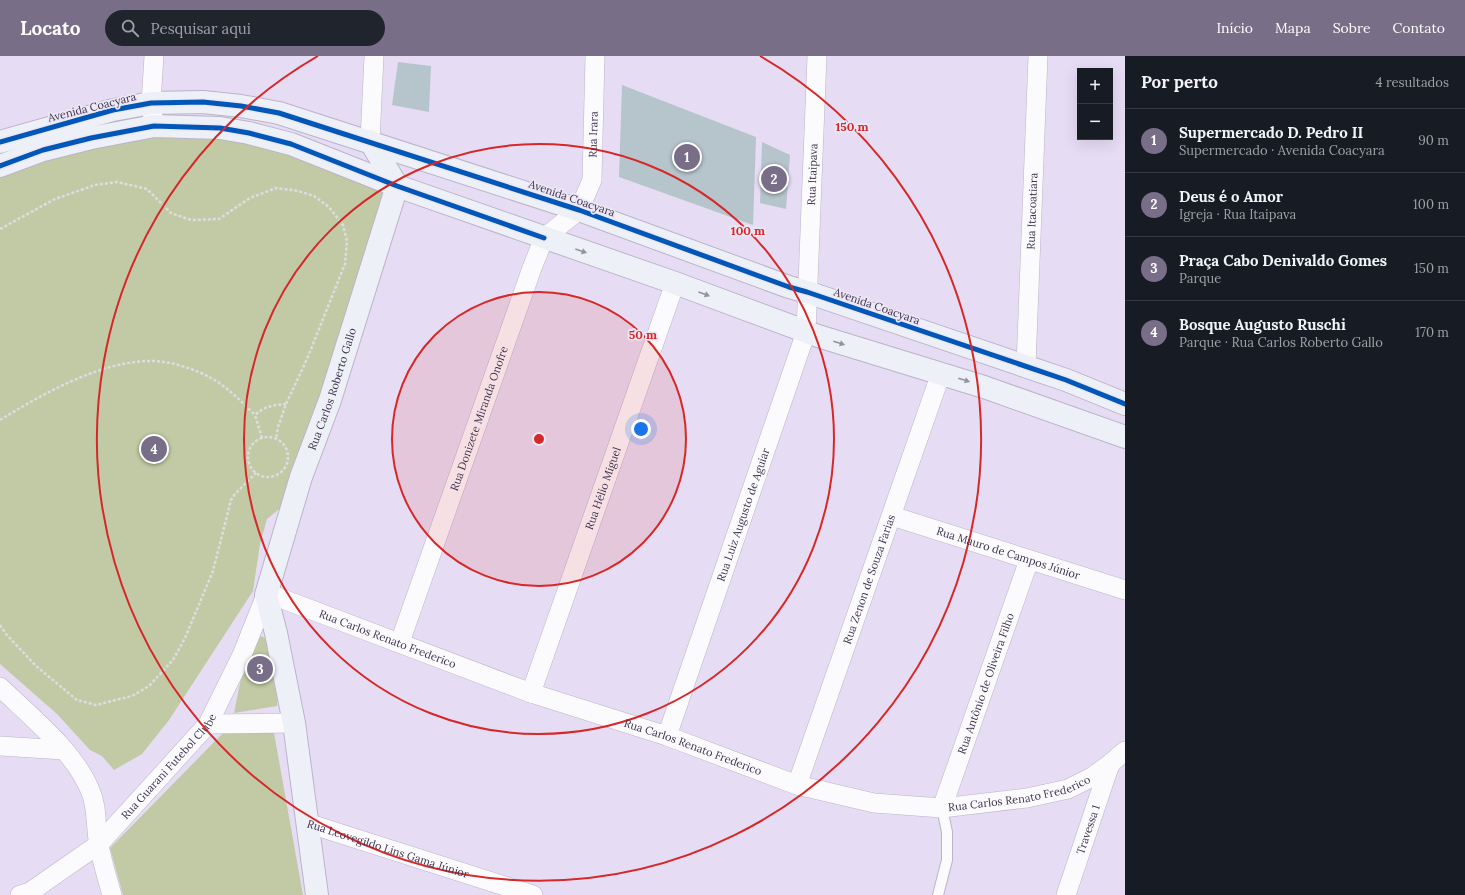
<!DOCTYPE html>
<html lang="pt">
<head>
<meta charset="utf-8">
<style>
  body { margin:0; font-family:Lora,serif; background:#20242c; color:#f1f3f6 }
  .controls { position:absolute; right:12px; top:12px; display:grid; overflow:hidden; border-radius:0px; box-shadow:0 4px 16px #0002 }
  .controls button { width:36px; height:36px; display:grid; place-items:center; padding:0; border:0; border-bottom:1px solid #363941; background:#171b24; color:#f1f3f6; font:20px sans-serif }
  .you { position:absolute; left:641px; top:373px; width:14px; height:14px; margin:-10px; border:3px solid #fff; border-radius:50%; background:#1a73e8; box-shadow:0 0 0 6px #1a73e833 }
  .badge { display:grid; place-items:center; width:26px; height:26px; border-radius:50%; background:#796e88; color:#fff; font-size:13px; font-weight:700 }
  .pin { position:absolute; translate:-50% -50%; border:2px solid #fff; box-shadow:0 1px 4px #0006 }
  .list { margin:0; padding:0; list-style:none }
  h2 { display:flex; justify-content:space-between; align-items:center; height:52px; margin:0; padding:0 16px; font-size:17px }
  h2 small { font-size:13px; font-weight:400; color:#9ea1a6 }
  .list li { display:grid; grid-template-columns:26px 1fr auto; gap:12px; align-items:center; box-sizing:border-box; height:64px; padding:0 16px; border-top:1px solid #363941 }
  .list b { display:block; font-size:15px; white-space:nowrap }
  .list p { margin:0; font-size:13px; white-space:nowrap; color:#9ea1a6 }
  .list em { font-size:13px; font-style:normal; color:#9ea1a6 }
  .icon { flex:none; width:22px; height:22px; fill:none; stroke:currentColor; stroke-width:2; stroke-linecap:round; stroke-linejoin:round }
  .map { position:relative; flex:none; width:1125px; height:839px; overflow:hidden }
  header { display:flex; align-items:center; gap:24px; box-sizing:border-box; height:56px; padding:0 20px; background:#796e88; color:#fff }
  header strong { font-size:19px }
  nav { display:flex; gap:22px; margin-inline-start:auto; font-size:14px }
  .search { width:280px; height:36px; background:#20242c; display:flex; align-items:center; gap:10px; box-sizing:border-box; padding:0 14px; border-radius:22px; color:#9ea1a6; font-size:15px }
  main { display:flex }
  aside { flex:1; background:#171b24 }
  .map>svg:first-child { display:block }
  .green { fill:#c1caa4 }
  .building { fill:#b6c4cc }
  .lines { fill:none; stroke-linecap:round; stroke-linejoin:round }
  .lane-casing { stroke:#bcb3ca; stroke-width:12 }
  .street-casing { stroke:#bcb3ca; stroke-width:20 }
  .secondary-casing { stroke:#bcb3ca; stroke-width:24 }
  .path { stroke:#dedbe2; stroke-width:2.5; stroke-dasharray:3 2; stroke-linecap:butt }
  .lane { stroke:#fbfafd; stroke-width:10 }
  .street { stroke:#fbfafd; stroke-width:19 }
  .secondary { stroke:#edf0f6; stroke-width:22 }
  .cycleway-casing { stroke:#ece7f5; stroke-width:8 }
  .cycleway { stroke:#0057b8; stroke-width:5 }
  .oneway { fill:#9692a2 }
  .ring { fill:none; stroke:#d62828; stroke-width:2 }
  .labels { text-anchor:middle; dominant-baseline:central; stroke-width:3.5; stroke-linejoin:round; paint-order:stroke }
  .street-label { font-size:11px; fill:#3e334e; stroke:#ece7f5 }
  .centre { fill:#d62828; stroke:#ece7f5; stroke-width:2 }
  .ring-label { font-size:12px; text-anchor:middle; font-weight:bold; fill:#d62828; stroke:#ece7f5; stroke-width:3.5; stroke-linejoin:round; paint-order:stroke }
</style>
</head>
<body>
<header>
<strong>Locato</strong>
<div class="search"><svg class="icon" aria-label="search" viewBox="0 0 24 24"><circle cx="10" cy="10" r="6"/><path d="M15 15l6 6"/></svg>Pesquisar aqui</div>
<nav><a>Início</a><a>Mapa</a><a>Sobre</a><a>Contato</a></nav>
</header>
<main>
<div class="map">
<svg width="1125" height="839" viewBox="0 0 1125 839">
  <rect width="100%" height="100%" fill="#e6ddf4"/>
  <!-- green -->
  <g class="green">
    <polygon points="160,81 229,83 283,94 386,133 289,445 267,463 260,488 253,535 169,664 142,698 114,714 102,700 90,694 57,658 0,608 0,121 48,104 88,92"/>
    <polygon points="261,580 271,585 279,622 277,650 234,657 245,603"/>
    <polygon points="223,677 274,677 303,839 123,839 110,792"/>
  </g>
  <!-- building -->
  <g class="building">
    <polygon points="398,6 431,10 429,56 392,49"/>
    <polygon points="622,29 756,81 753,169 619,121"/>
    <polygon points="762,86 790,99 786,153 760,147"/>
  </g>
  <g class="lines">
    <defs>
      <polyline id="lane" points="938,839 947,804 947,776 942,752"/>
      <g id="street">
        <polyline points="153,62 151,47 154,0"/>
        <polyline points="370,85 374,0"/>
        <path id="s1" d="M1026,310L1038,0"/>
        <path id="s2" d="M892,460L1125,534"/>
        <path id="s3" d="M267,537L531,637L667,680L797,729L874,747L942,752L1027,742L1068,733L1092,721L1110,708L1125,695"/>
        <path id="s4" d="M400,586L532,212L544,182L579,154L592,124L595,0"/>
        <path d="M0,631C31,661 74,695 90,734C98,752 95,770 99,789C102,805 107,822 112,839"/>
        <path id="s5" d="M531,637L675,227"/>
        <polyline points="208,668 294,667"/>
        <path id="s6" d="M667,680L806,276L817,0"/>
        <polyline points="0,690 64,694"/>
        <path id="s7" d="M797,729L941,317"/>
        <path id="s8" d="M942,752L1029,504"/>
        <path id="s9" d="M307,767L533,839"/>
        <path id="s10" d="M20,839L30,836L99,788L208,668L242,599L266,539"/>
        <path id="s11" d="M1066,839L1110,708"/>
      </g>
      <g id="secondary">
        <polyline points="0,86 113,54 151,47 203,46 241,50 279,57 579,154 789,231 807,236 1066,324 1125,348"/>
        <polyline points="0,110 43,94 91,82 154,70 220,72 249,77 291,88 397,130 675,227 818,280 984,331 1125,381"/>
        <path id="s12" d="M317,839L294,667L276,577L266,539L301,421L330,344L397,130L370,85"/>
      </g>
    </defs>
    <!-- lane casing -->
    <use href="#lane" class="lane-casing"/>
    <!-- street casing -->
    <use href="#street" class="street-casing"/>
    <!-- secondary casing -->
    <use href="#secondary" class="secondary-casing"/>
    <!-- path -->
    <g class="path">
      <polyline points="0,173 55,143 95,129 117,126 147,133 171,157 191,164 219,163 250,142 276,132 298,135 314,140 329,151 343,169 347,185 345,208 307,303 286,348 278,371 276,383"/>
      <path d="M0,364C41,339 97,307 146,305C168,304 193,312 213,323C228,332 242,346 255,359"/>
      <circle cx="268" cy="401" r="20"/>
      <path d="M262,382L255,359C265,350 273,349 286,348"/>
      <polyline points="0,569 6,578 36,610 77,644 96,649 132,640 149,630 173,604 185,582 213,515 231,444 235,438 256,417"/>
    </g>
    <!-- lane -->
    <use href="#lane" class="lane"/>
    <!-- street -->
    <use href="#street" class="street"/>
    <!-- secondary -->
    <use href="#secondary" class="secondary"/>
    <defs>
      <g id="cycleway">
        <polyline points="0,86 113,54 151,47 203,46 241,50 279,57 579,154 789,231 807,236 1066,324 1125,348"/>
        <polyline points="0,110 43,94 91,82 154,70 220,72 249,77 291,88 397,130 544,182"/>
      </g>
    </defs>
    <!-- cycleway casing -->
    <use href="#cycleway" class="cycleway-casing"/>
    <!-- cycleway -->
    <use href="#cycleway" class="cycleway"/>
  </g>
  <!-- one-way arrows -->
  <defs><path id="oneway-solid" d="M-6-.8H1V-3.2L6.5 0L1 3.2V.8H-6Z"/></defs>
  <g class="oneway">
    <use href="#oneway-solid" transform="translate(581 195) rotate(19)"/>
    <use href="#oneway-solid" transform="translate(704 238) rotate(20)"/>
    <use href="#oneway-solid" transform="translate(839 287) rotate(17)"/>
    <use href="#oneway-solid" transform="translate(964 324) rotate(17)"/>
  </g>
  <!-- distance rings -->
  <circle cx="539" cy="383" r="147" fill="#d62828" fill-opacity=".12"/>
  <g class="ring">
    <circle cx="539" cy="383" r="147"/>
    <circle cx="539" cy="383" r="295"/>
    <path d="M760 0A442 442 0 1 1 318 0"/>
  </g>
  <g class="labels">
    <!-- street labels -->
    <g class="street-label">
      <text transform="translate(92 51) rotate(-14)">Avenida Coacyara</text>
      <text stroke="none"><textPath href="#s4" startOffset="552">Rua Irara</textPath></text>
      <text stroke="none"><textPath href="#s6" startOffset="585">Rua Itaipava</textPath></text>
      <text transform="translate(572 142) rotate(19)">Avenida Coacyara</text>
      <text stroke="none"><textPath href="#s1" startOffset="155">Rua Itacoatiara</textPath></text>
      <text transform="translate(877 250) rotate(19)">Avenida Coacyara</text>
      <text stroke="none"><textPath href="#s12" startOffset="521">Rua Carlos Roberto Gallo</textPath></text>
      <text stroke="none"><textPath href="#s4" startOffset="237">Rua Donizete Miranda Onofre</textPath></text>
      <text stroke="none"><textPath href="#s5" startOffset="217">Rua Hélio Miguel</textPath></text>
      <text stroke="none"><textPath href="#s6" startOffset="234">Rua Luiz Augusto de Aguiar</textPath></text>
      <text stroke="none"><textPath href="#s2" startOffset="122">Rua Mauro de Campos Júnior</textPath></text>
      <text stroke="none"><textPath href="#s7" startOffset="218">Rua Zenon de Souza Farias</textPath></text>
      <text stroke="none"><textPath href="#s3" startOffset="129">Rua Carlos Renato Frederico</textPath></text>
      <text stroke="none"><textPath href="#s8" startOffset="132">Rua Antônio de Oliveira Filho</textPath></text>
      <text stroke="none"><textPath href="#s3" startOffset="453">Rua Carlos Renato Frederico</textPath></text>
      <text stroke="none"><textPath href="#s10" startOffset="199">Rua Guarani Futebol Clube</textPath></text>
      <text stroke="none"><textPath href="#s3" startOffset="790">Rua Carlos Renato Frederico</textPath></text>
      <text stroke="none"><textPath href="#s11" startOffset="69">Travessa 1</textPath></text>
      <text stroke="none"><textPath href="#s9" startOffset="85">Rua Leovegildo Lins Gama Júnior</textPath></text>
    </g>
  </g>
  <circle cx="539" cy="383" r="6" class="centre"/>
  <g class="ring-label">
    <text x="852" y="75">150 m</text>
    <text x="748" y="179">100 m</text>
    <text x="643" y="283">50 m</text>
  </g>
</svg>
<div class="controls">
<button>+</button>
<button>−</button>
</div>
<div class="you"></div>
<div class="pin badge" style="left:687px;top:101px">1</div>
<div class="pin badge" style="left:774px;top:123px">2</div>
<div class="pin badge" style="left:260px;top:613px">3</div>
<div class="pin badge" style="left:154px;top:393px">4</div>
</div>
<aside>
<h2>Por perto<small>4 resultados</small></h2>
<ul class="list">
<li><span class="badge">1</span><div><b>Supermercado D. Pedro II</b><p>Supermercado · Avenida Coacyara</p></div><em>90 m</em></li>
<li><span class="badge">2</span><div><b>Deus é o Amor</b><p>Igreja · Rua Itaipava</p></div><em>100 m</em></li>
<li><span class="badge">3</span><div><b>Praça Cabo Denivaldo Gomes</b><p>Parque</p></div><em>150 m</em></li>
<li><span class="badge">4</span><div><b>Bosque Augusto Ruschi</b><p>Parque · Rua Carlos Roberto Gallo</p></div><em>170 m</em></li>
</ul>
</aside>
</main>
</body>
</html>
